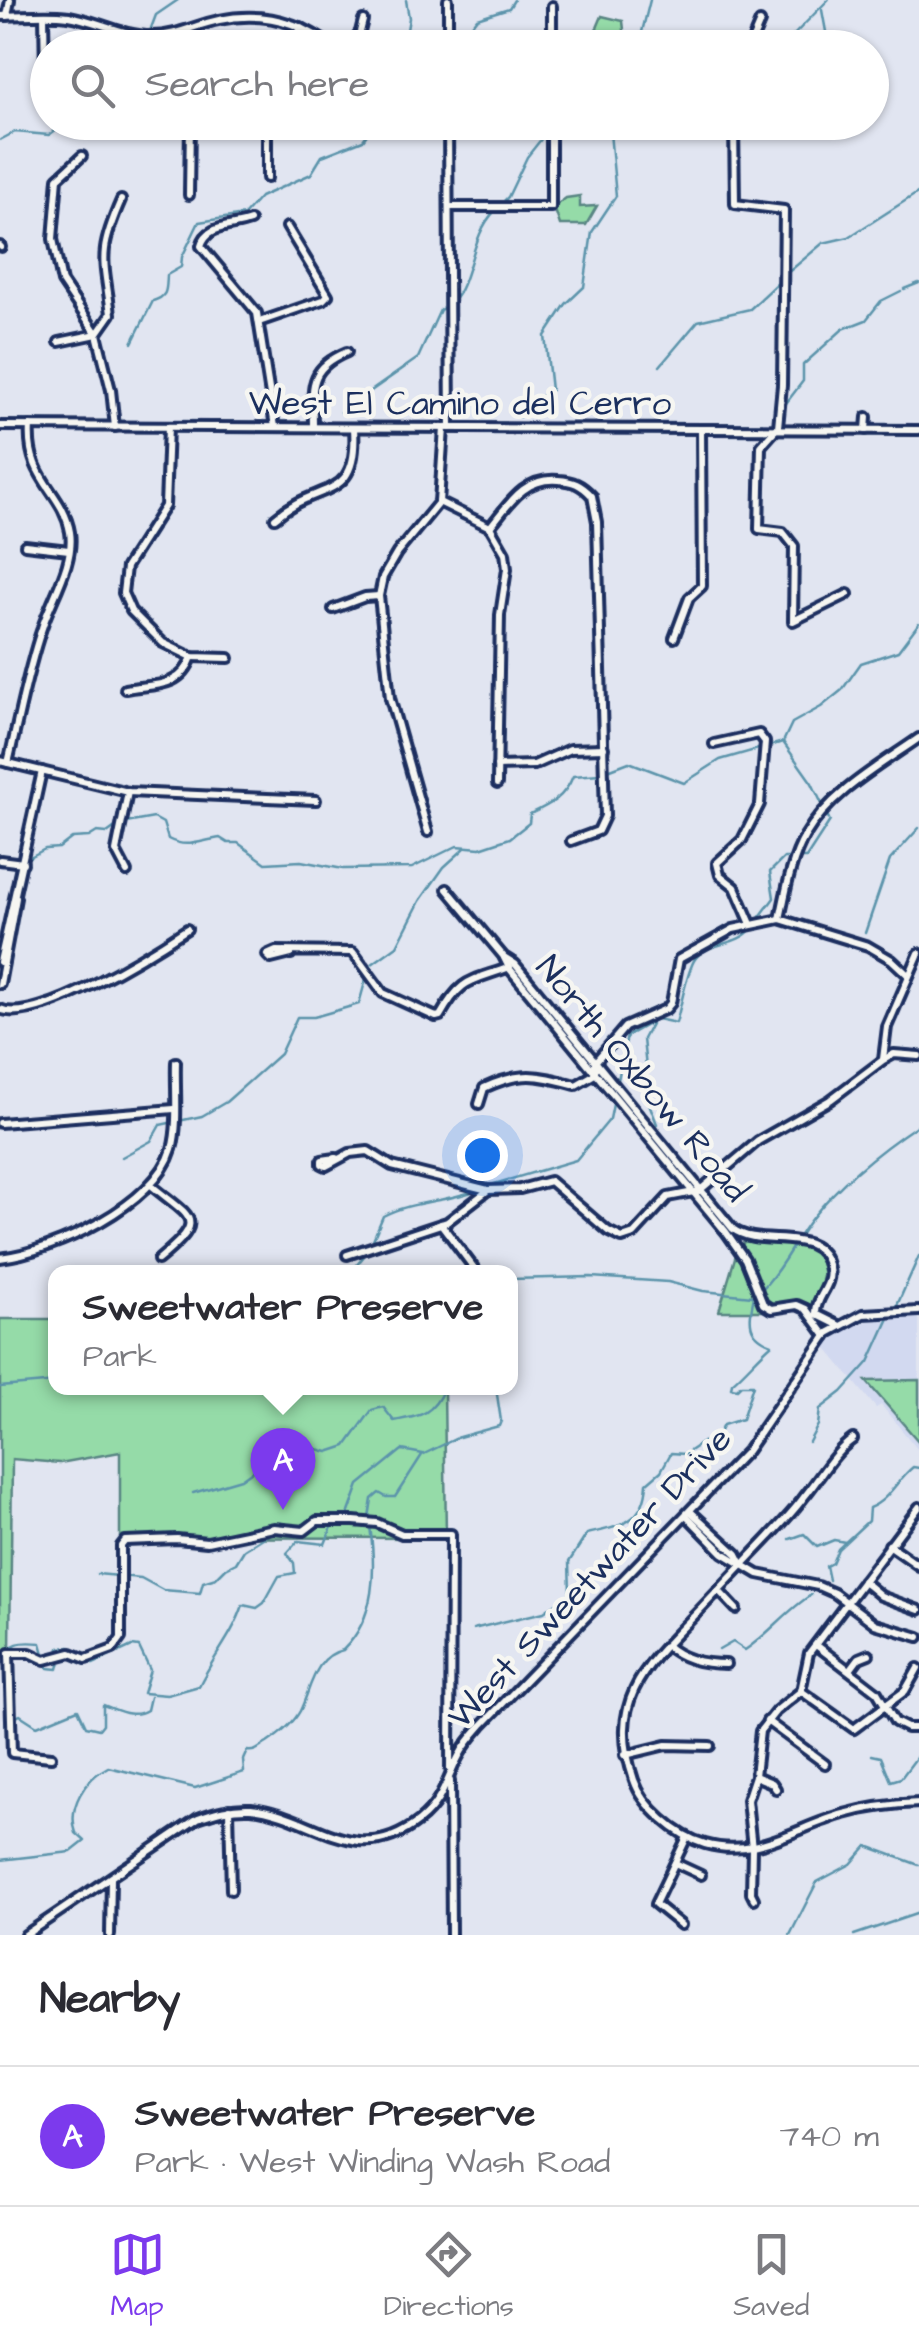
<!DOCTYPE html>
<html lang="en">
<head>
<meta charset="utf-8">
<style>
  body { margin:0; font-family:"Architects Daughter",sans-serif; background:#f2f2f3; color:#2b2b33 }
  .you { position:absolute; left:482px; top:1155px; width:35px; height:35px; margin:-25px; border:8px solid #fff; border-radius:50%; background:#1a73e8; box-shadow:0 0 0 15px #1a73e833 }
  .badge { display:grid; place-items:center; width:65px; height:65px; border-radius:50%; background:#7c3aed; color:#fff; font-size:32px; font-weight:700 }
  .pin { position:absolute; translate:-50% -82px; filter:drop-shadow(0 2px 5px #0008) }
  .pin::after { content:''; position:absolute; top:52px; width:35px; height:30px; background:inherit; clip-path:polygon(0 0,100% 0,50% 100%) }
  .popup { position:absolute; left:48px; top:1265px; width:470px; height:130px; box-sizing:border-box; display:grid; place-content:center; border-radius:20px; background:#fff; filter:drop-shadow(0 2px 8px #0005); font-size:32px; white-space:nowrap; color:#7c7c81 }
  .popup b { font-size:38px; color:#2b2b33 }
  .popup::after { content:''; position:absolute; left:50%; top:100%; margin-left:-20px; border:20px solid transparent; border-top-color:#fff }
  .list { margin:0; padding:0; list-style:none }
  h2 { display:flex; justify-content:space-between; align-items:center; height:130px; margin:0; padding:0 40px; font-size:42px }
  h2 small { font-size:32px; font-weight:400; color:#7c7c81 }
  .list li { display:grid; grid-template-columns:65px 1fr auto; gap:30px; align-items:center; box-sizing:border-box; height:140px; padding:0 40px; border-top:2px solid #e1e1e2 }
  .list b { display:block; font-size:38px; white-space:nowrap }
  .list p { margin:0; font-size:32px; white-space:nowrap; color:#7c7c81 }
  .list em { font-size:32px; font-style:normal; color:#7c7c81 }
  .icon { flex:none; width:55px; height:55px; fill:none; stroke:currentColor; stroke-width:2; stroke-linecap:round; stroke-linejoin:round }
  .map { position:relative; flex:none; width:919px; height:1935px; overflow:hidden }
  .search { position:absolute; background:#fff; box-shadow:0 2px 8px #0004; left:30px; right:30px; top:30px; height:110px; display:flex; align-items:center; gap:25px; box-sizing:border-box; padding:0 35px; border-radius:55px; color:#7c7c81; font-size:38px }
  .sheet { height:270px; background:#fff }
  nav { display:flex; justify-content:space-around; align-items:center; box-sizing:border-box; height:140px; border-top:2px solid #e1e1e2; background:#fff; font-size:28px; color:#7c7c81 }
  nav a { display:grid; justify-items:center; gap:5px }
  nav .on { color:#7c3aed }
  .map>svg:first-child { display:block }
  .built { fill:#d2d9f0 }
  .green { fill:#95dba8; stroke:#588583; stroke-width:2.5 }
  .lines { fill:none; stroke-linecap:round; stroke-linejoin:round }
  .stream { stroke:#5b94ab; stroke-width:2.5 }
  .minor-casing { stroke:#1b2f5e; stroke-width:14 }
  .minor { stroke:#f6f6f2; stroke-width:6 }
  .labels { text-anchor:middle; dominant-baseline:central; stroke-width:9; stroke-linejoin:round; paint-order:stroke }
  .street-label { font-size:35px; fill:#1b2f5e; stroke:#f6f6f2 }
</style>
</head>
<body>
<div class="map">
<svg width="919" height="1935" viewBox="0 0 919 1935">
  <rect width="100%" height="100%" fill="#e1e5f1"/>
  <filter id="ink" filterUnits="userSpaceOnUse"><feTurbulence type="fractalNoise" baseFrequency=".01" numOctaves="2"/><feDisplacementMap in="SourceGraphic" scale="20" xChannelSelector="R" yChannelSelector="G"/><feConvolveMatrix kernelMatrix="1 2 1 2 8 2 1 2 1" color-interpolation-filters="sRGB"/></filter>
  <g filter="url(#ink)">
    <!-- built -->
    <polygon class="built" points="877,1317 919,1317 919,1451 881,1405 876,1408 824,1345 836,1334"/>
    <!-- green -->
    <g class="green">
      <polygon points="602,16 623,21 626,47 589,47"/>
      <polygon points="580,196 580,207 597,206 586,225 560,225 554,207 566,198"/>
      <path d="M744,1241L803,1243L813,1247C831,1275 822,1280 811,1306L796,1300L777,1305C752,1296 753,1267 742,1246Z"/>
      <polygon points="737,1251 758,1304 768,1311 719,1311"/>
      <polygon points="0,1319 55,1319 56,1388 444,1388 446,1538 120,1537 120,1452 60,1463 12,1459 10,1653 0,1653"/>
      <polygon points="919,1380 919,1442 866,1381"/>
    </g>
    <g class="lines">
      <!-- stream -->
      <g class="stream">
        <polyline points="822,10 829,48"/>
        <polyline points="459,26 470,27 477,18 509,8 514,0"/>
        <polyline points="150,31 156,15 178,0"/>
        <polyline points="148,48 149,39"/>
        <polyline points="404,48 409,18 406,0"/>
        <polyline points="638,48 650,0"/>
        <polyline points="781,48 828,0"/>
        <polyline points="795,136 806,129 808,122"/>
        <polyline points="0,140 15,132 49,135 66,122"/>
        <polyline points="500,205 508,197 527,157 550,128"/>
        <polyline points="785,275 823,243 849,237 919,192"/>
        <polyline points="904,289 919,283"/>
        <path d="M452,302C471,283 471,234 495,211"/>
        <path d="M132,343L153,301C168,296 166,290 167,275L181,267L182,257L199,222L244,215L260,197L311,174L322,156L363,140L376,122"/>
        <polyline points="660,366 698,321 750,309 780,281"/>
        <polyline points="784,406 803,381 803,365 843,329 866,320 881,301 901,291"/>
        <polyline points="341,412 418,358 440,310 446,306"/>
        <polyline points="519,417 528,404 551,390 545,336 566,304 584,287 592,232 616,196 609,122"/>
        <polyline points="783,742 812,783 830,821 806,858 798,858"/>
        <polyline points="608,770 629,762 684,783 720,760 783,742 792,723 821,707 842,690 861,663 898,651 919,623"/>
        <path d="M126,823L154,818L163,823L168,839C187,849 199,841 220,838L228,843H238L266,863L301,861L343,869L412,868L457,846L480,848L510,838L529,823L530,814C550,805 565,797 573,776L600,774"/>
        <polyline points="30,857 45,849 59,848 72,838 89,837 97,832 107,833 118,825"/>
        <polyline points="756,922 774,898 770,872 784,858 790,858"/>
        <polyline points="865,933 890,860 919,828"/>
        <polyline points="368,967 397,946 420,901 444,867 465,848"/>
        <polyline points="651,1024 643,1039 650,1106 657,1124"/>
        <polyline points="122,1157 151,1141 160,1125 202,1116 226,1102 280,1054 297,1017 314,1017 359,1004 367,975"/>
        <path d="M484,1187L576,1160L610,1119L627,1036L657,1019L676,1023C681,1007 687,970 695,959C708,941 738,947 752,928"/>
        <path d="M372,1242L383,1216C411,1201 447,1202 477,1190"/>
        <polyline points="345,1272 356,1266 369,1250"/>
        <polyline points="510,1279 591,1277 668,1282 703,1291 752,1296"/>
        <path d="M762,1289C783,1268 794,1241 812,1218C841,1181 880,1150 919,1124"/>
        <polyline points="895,1310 919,1256"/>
        <polyline points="0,1387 56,1382"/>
        <polyline points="809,1442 818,1425 820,1409 842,1392 869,1362 890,1316"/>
        <path d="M193,1493L241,1479L285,1448L307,1446L328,1452L346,1446L372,1410L383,1407L394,1421C422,1416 433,1414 444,1388"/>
        <polyline points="341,1518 348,1515 359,1485 402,1450 423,1454"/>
        <polyline points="369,1518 372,1499 379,1493 386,1497 395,1497 422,1455 459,1437 499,1426 501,1421 496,1388"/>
        <polyline points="790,1539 804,1534 817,1547 834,1540 845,1542"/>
        <polyline points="97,1574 141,1578 163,1590 200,1593 203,1582 216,1578 226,1568 236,1563 244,1550 274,1531"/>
        <path d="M829,1580L826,1566L832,1563L838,1549L868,1521L869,1508C889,1500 896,1481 913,1467L919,1468"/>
        <path d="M473,1629L544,1612L570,1593L569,1562L587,1534C620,1527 645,1522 647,1483L661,1471L671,1453L685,1454L703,1442L716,1439L723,1425L742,1419L753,1385H741L737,1389L731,1388L732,1383C747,1370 757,1357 772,1344C746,1334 749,1321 754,1296"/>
        <path d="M719,1650L733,1642L745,1650C769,1634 786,1611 811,1595"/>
        <polyline points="58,1653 59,1648 70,1647 74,1651"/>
        <path d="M0,1659C12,1642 20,1641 41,1643L48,1668L58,1669L60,1661"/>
        <path d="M88,1662L93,1664L132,1646L139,1647L150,1670L143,1693L167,1695L199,1686C213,1657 233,1635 243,1605L257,1608L264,1603L279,1576L295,1573L294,1563L287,1553L298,1541L325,1544L334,1522"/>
        <path d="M15,1718L20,1715L37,1726L78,1709L86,1726L99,1729L103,1724V1705C118,1710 133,1719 147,1710L150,1697"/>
        <polyline points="872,1755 881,1757 891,1781 901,1778 919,1754"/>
        <path d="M0,1860L71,1852L85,1841L76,1833C67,1807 85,1779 108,1767L195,1788L244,1772L243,1760L247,1751C257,1752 258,1748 267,1743C279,1735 293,1724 300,1711C311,1689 314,1656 343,1650C376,1618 376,1570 370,1526"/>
        <polyline points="790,1935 817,1882 851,1864 867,1846 919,1865"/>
        <polyline points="854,1935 919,1913"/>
      </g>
      <defs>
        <g id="minor">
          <polyline points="44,15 45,73 48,78"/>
          <path d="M0,16C22,16 47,13 69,16C98,21 123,36 152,36C176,36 195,25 219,20C261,11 300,21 334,48"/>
          <polyline points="7,16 10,0"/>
          <polyline points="188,30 192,48"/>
          <polyline points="292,48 301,27"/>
          <polyline points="348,48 360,32 363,20"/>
          <polyline points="448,48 448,0"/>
          <polyline points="552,48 552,6"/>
          <polyline points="749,48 760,22"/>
          <polyline points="267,122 267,178"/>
          <polyline points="448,122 450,428"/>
          <polyline points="734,122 735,204 784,210 782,385 778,427 761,446 759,529 783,532 794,546 793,621 848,594"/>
          <polyline points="82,156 58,178 53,239 62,282 97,334 111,390 115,427"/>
          <polyline points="189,195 190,122"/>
          <polyline points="450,207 551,207 551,122"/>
          <path d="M250,221C231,228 207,224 201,246L257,313L275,427"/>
          <polyline points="0,246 1,247"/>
          <polyline points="259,322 323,300 328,295 287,227"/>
          <path d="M59,342L97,334L111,314C104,259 97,255 121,200"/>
          <polyline points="0,426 919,430"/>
          <polyline points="168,427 165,506 126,567 123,593 131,611 163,643 192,657 229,658"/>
          <path d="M313,427C313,389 306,369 347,352"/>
          <polyline points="866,430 867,417"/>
          <polyline points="439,502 490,527 505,553 507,569 500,615 497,784"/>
          <path d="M275,518C318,480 359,504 354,428"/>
          <path d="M490,527C509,504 524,477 558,480C573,481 581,484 592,496L597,522L605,816L598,831L571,841"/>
          <polyline points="25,545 69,550"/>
          <polyline points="333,609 365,597 379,596"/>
          <polyline points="674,638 689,598 702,586 701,429"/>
          <path d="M125,689C153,684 181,689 192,657"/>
          <polyline points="714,744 759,734 765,742 760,804 742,840 717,863 720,875 735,887 751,924"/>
          <polyline points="0,761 128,792 316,800"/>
          <path d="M8,763C19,718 27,671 42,628C51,599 75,563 70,532C63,491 26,480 30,426"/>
          <polyline points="497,766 534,765 570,749 604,748"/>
          <polyline points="428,832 390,698 379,596 383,577 397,553 439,502 444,428"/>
          <polyline points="0,860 23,863"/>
          <polyline points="127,872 116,851 128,792"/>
          <path d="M447,889L504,957L515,964L733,1229C760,1250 821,1223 829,1269C833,1286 815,1297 816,1314L838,1325"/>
          <path d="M780,919C786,891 791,860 805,836C830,793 879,766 919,738"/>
          <path d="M291,954L271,959L267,955L276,951L353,952L383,993L436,1017L440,1016C462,977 470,982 510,967"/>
          <polyline points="504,958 509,968 726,1232 745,1259 763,1304 771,1309 797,1305 806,1309 826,1336"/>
          <polyline points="0,962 42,771"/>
          <polyline points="0,984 16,898"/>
          <path d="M0,1009C36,1026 154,951 187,929"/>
          <polyline points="883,1059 887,1027 919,953"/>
          <path d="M479,1104L484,1088C522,1070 538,1075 576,1085L595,1074V1062L625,1027L666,1009L671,1003L679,959L733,929L780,919L868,946L892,960L908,975"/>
          <polyline points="0,1123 174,1109"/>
          <polyline points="336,1158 322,1160 322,1164 326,1166 350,1153 368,1151 392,1166 488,1190 520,1189 550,1181 608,1231 622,1238 634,1234 668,1197 699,1191 758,1141 830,1100 883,1060 894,1054 919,1056"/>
          <path d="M152,1186C194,1220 207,1219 158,1260"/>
          <polyline points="441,1224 477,1272"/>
          <polyline points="347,1255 447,1222 487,1191"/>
          <path d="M0,1258C54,1252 156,1204 172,1149C179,1126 175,1087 176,1062"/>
          <path d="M853,1439C833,1453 820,1478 804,1497C794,1511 781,1524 769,1537C744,1563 720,1589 695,1615C644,1667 607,1702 634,1780C643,1807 677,1836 705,1844C757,1859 796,1827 844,1814C869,1807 893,1804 919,1803"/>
          <polyline points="690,1511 737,1554 742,1564"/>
          <polyline points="686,1515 723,1553 758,1574 818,1586 834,1593 875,1624 919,1637"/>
          <polyline points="889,1545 919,1566"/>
          <polyline points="863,1581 881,1596 919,1610"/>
          <polyline points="719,1591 736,1609"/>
          <path d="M666,1645C682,1660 704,1664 726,1664"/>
          <polyline points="816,1645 877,1692 895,1722 907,1728 919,1728"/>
          <polyline points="850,1670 859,1658 869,1654"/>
          <polyline points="801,1691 854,1729 905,1691 918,1668"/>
          <polyline points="767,1721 825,1764"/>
          <polyline points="625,1755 666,1745 710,1746"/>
          <polyline points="51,1757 12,1753 9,1653 30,1653 45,1660 71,1653 86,1659 113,1649 121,1638 121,1546 125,1541 177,1539 207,1542 274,1528 304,1531 317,1521 354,1521 377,1523 402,1534 451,1534 450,1769"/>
          <polyline points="755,1776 772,1783 776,1789"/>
          <polyline points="450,1781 451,1935"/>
          <polyline points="229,1809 231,1890"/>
          <polyline points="675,1863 701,1875"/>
          <polyline points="754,1899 751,1893 752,1848 747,1800 755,1776 760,1731 776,1711 801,1691 809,1653 919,1507"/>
          <polyline points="681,1925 655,1904 687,1837"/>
          <path d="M25,1935L198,1818C215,1812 231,1807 251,1808C313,1814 355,1871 419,1821C443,1802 446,1780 459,1756C465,1744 473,1735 482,1725L747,1451L828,1333L863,1314L919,1311"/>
          <polyline points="110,1935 111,1878"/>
        </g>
      </defs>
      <!-- minor casing -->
      <use href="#minor" class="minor-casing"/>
      <!-- minor -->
      <use href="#minor" class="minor"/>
    </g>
  </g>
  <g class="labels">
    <!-- street labels -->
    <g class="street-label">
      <text x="460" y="403">West El Camino del Cerro</text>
      <text transform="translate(642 1079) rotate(50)">North Oxbow Road</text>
      <text transform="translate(590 1578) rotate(-47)">West Sweetwater Drive</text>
    </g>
  </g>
</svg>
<div class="you"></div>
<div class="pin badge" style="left:283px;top:1510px">A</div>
<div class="popup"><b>Sweetwater Preserve</b>Park</div>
<div class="search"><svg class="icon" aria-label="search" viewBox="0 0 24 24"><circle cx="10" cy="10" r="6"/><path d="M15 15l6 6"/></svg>Search here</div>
</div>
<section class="sheet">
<h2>Nearby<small></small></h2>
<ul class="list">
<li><span class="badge">A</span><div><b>Sweetwater Preserve</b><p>Park · West Winding Wash Road</p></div><em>740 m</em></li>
</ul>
</section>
<nav>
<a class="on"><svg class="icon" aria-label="map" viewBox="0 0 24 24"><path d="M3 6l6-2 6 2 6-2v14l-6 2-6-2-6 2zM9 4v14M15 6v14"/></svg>Map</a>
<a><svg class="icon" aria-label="directions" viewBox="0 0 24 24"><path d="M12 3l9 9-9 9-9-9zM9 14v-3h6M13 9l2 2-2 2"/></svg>Directions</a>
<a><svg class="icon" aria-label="saved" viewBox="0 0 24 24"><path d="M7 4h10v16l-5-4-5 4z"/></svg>Saved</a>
</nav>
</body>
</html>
